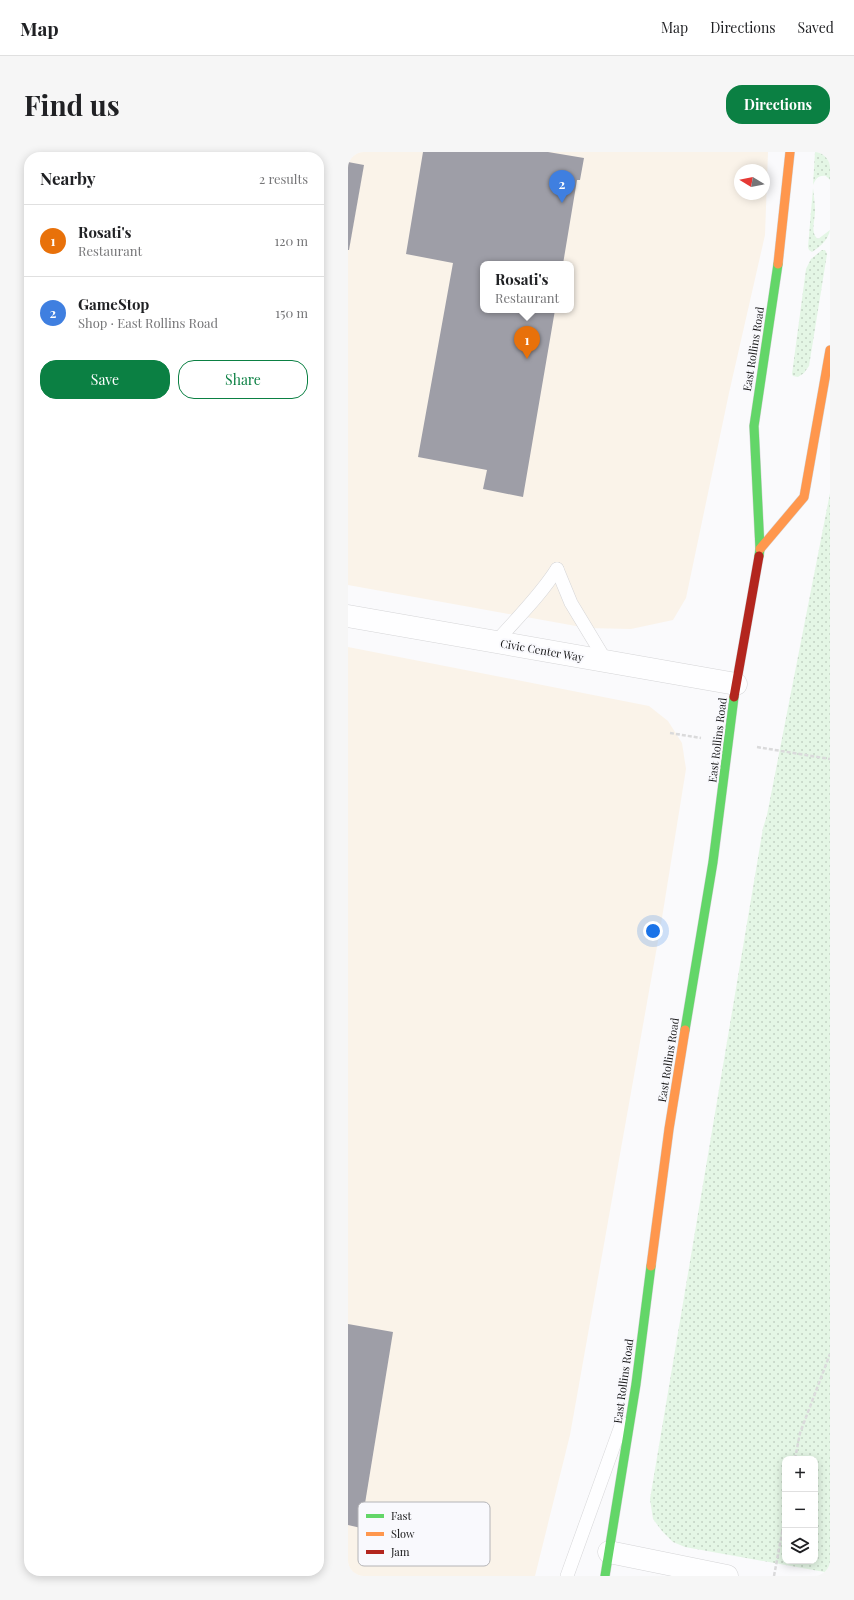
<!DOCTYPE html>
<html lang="en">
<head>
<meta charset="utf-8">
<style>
  body { margin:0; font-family:"Playfair Display",serif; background:#f6f6f6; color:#202124 }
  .controls { position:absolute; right:12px; bottom:12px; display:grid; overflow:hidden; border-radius:8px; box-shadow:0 2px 10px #0003 }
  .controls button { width:36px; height:36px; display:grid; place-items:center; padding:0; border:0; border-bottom:1px solid #e0e0e0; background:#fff; color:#202124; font:20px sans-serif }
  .compass { position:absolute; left:386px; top:12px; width:36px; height:36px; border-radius:50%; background:#fff; box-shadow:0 2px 10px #0003; rotate:280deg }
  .you { position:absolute; left:305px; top:779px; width:14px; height:14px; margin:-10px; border:3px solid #fff; border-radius:50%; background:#1a73e8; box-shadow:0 0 0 6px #1a73e833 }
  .badge { display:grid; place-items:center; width:26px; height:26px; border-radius:50%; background:#0b8043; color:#fff; font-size:13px; font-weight:700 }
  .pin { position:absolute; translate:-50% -33px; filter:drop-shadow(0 1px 2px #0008) }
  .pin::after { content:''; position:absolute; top:21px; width:14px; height:12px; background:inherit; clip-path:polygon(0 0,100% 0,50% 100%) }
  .popup { position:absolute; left:132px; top:109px; width:94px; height:52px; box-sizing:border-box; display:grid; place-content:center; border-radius:8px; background:#fff; filter:drop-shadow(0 1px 3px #0005); font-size:13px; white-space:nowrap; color:#757577 }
  .popup b { font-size:15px; color:#202124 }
  .popup::after { content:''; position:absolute; left:50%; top:100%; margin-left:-8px; border:8px solid transparent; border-top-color:#fff }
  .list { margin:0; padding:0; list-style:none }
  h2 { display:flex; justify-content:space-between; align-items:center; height:52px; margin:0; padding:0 16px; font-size:17px }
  h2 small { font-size:13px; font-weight:400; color:#757577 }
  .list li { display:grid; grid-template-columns:26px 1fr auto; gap:12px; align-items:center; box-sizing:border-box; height:72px; padding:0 16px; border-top:1px solid #e0e0e0 }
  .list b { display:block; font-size:15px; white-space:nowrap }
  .list p { margin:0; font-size:13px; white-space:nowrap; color:#757577 }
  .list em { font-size:13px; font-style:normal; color:#757577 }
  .actions { display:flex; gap:8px; padding:12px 16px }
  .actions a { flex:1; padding:9px 0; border:1px solid #0b8043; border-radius:16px; text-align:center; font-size:14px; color:#0b8043 }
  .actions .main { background:#0b8043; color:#fff }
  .icon { flex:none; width:22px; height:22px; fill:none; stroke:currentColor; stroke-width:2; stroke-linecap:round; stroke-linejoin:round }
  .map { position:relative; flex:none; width:482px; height:1424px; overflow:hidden; border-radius:16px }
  header { display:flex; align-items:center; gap:24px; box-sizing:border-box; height:56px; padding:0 20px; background:#fff; border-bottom:1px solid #e0e0e0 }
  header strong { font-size:19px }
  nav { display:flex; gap:22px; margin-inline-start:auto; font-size:14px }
  .intro { display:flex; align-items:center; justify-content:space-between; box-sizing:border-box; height:96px; padding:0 24px }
  h1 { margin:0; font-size:28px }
  .button { padding:10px 18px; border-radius:16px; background:#0b8043; color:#fff; font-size:14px; font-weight:700 }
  main { display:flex; gap:24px; padding:0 24px }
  aside { flex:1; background:#fff; border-radius:16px; box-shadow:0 2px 10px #0003 }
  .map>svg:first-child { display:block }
  .commercial { fill:#faf3e9; fill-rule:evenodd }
  .grass { fill:url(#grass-dots); fill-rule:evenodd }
  .building { fill:#9e9ea7 }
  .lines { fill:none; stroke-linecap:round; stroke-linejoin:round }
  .lane-casing { stroke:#d5d5d7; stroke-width:14 }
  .street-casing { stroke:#d5d5d7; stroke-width:23 }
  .fast-casing { stroke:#d5d5d7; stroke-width:10 }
  .slow-casing { stroke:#d5d5d7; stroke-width:10 }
  .jam-casing { stroke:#d5d5d7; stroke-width:10 }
  .path { stroke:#dadadb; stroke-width:2.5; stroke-dasharray:4 2; stroke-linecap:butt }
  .lane { stroke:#fefeff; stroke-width:13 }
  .street { stroke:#fefeff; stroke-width:22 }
  .fast { stroke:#63d668; stroke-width:9 }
  .slow { stroke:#ff974d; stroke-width:9 }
  .jam { stroke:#b3261e; stroke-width:9 }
  .labels { text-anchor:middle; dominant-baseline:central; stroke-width:4; stroke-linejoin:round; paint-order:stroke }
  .street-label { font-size:11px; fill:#141415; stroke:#f9f9fd }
  .key { fill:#f9f9fd; stroke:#b4b4b7; stroke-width:1 }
  .key-label { font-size:11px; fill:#141415 }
</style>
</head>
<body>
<header>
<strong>Map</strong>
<nav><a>Map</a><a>Directions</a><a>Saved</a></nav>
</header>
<div class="intro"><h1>Find us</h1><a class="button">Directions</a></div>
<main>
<aside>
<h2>Nearby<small>2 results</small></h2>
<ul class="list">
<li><span class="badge" style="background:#e8710a">1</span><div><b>Rosati's</b><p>Restaurant</p></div><em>120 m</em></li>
<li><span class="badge" style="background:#3f7fe0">2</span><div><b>GameStop</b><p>Shop · East Rollins Road</p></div><em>150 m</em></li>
</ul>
<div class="actions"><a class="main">Save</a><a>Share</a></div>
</aside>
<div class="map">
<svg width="482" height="1424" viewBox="0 0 482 1424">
  <defs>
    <pattern id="grass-dots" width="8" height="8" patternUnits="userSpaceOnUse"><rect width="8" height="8" fill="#e4f6e5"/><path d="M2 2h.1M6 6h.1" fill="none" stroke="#c3d2c4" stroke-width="1.8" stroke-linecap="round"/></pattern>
  </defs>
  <rect width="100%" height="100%" fill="#fafafc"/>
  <!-- commercial -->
  <g class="commercial">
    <path d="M0,0H420L417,83L381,241L338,446L325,468L283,477L239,476L0,433ZM392,18H416V42H392ZM135,112H223V158H135Z"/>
    <polygon points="0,495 301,554 320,569 334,591 338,617 313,772 222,1283 187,1424 0,1424"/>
  </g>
  <!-- grass -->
  <g class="grass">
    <path d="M467,0H482V28L478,24C471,23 468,26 465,33Z"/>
    <path d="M465,36C466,44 467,52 467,59C467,69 462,81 470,87L482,78C480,88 473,94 464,100L461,98L460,95Z"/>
    <polygon points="474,98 477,98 479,102 461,214 456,221 450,225 445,224 444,222 458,117 463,107"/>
    <path d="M482,341V1421L337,1395L325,1390L314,1379L305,1367L302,1347L415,676L419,663ZM437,1307H467V1409H437Z"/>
  </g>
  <!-- building -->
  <g class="building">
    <polygon points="75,0 200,0 236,6 232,28 229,28 215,112 135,112 135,158 207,158 175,345 135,337 139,318 70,305 105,111 58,102"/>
    <polygon points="0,10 16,13 1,98 0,98"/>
    <polygon points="0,1172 45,1180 13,1376 0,1373"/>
  </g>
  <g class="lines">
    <defs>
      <g id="lane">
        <polyline points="209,417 223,451 258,509"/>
        <path d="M148,490C169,466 192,444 209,417"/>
        <polyline points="219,1424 274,1271"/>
      </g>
      <g id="street">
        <polyline points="0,464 388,532"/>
        <polyline points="261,1400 379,1424"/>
      </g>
      <g id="fast">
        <polyline points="411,404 412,397 406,274 430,112"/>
        <polyline points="337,878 365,710 386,545"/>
        <polyline points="257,1424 288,1232 303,1114"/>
      </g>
      <g id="slow">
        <polyline points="430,112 442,0"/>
        <polyline points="412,397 456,345 482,198"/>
        <polyline points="303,1114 321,977 337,878"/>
      </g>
      <polyline id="jam" points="386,545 411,404"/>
    </defs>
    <!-- lane casing -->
    <use href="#lane" class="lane-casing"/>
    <!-- street casing -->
    <use href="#street" class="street-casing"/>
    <!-- fast casing -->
    <use href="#fast" class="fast-casing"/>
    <!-- slow casing -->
    <use href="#slow" class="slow-casing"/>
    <!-- jam casing -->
    <use href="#jam" class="jam-casing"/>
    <!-- path -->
    <g class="path">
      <polyline points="322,581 353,586"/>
      <polyline points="409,595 482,607"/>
      <polyline points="447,1307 452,1281 482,1202"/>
      <polyline points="426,1424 437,1365"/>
    </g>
    <!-- lane -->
    <use href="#lane" class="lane"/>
    <!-- street -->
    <use href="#street" class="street"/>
    <!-- fast -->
    <use href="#fast" class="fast"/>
    <!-- slow -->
    <use href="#slow" class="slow"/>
    <!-- jam -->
    <use href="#jam" class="jam"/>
  </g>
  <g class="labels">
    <!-- street labels -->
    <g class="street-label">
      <text transform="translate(405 197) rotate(-81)">East Rollins Road</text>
      <text transform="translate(194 498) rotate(10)">Civic Center Way</text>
      <text transform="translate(369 588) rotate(-83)">East Rollins Road</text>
      <text transform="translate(320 908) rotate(-81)">East Rollins Road</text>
      <text transform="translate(275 1229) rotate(-82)">East Rollins Road</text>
    </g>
  </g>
  <!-- legend -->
  <rect x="10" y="1350" width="132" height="64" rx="6" class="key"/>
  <rect x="18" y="1362" width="18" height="4" fill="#63d668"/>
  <rect x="18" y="1380" width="18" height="4" fill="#ff974d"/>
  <rect x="18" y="1398" width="18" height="4" fill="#b3261e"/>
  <g class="key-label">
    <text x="43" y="1368">Fast</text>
    <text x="43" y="1386">Slow</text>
    <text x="43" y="1404">Jam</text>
  </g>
</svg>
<div class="controls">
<button>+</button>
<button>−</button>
<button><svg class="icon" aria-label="layers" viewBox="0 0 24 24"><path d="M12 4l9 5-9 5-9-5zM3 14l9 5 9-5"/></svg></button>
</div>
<svg class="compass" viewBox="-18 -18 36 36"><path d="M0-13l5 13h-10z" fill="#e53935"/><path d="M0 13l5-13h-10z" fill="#757577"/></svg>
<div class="you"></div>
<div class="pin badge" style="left:179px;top:207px;background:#e8710a">1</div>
<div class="popup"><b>Rosati's</b>Restaurant</div>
<div class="pin badge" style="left:214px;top:51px;background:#3f7fe0">2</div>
</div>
</main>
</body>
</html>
